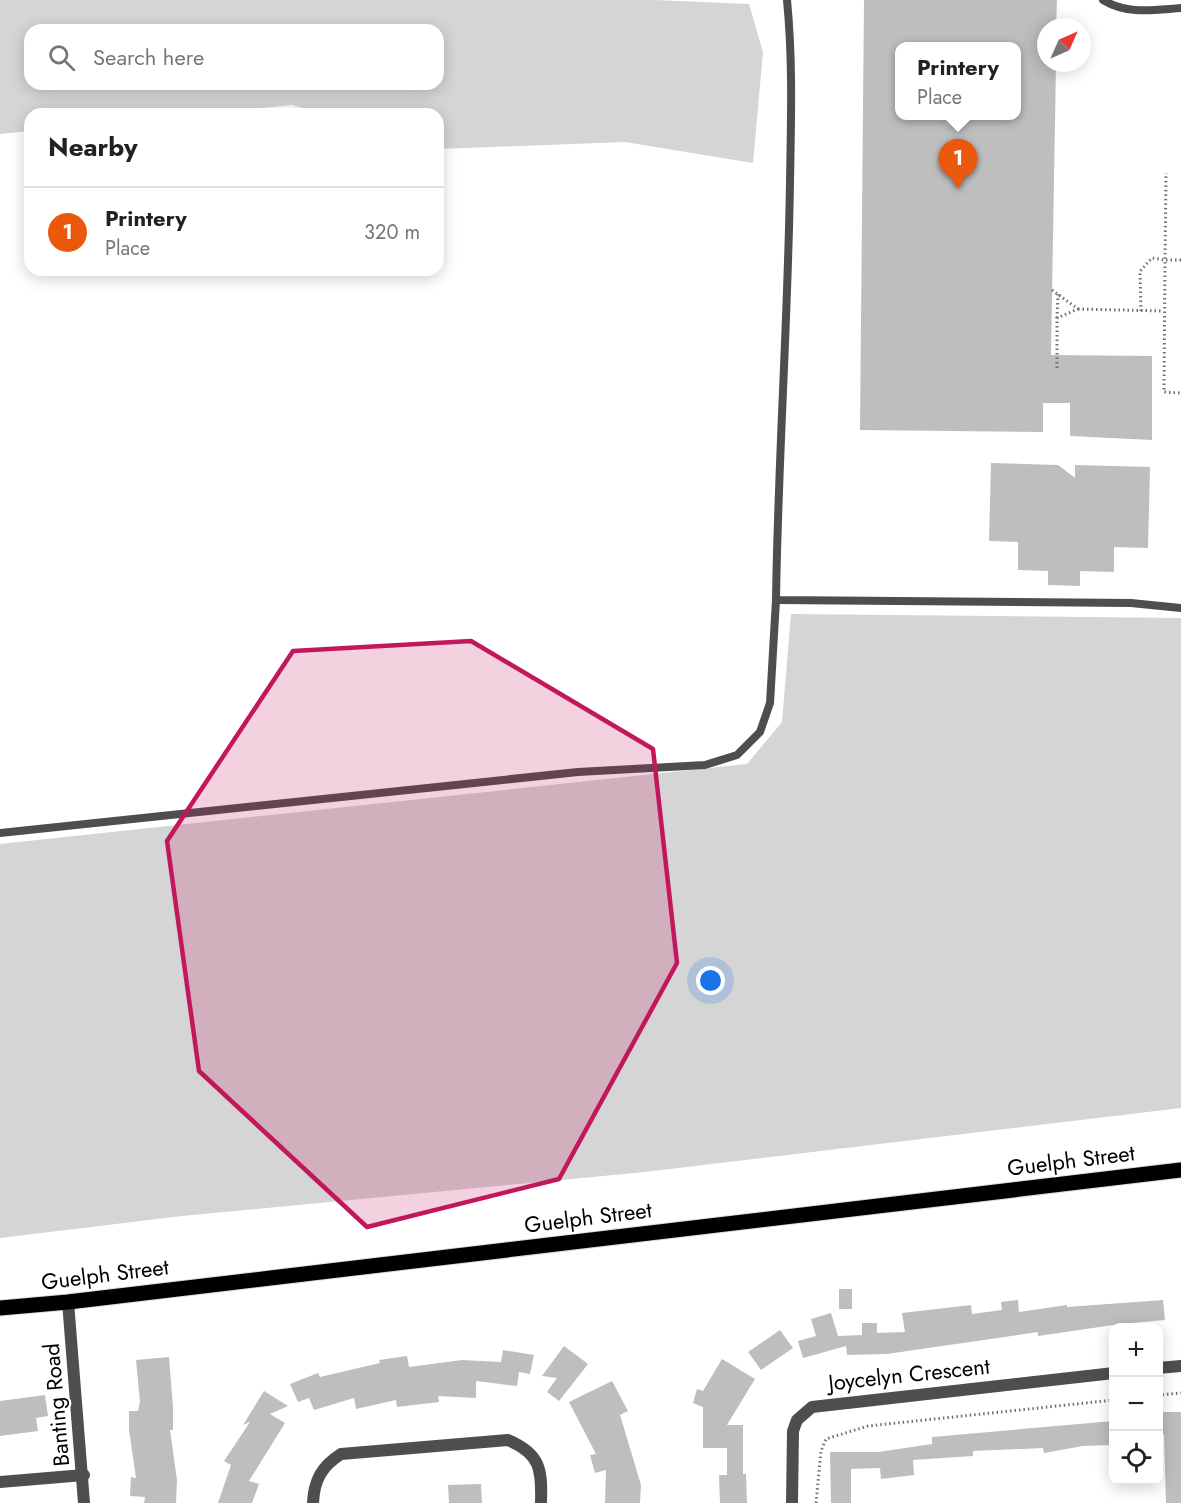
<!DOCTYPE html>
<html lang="en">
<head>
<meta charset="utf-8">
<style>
  body { margin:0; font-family:Jost,sans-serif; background:#f6f6f6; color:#222 }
  .controls { position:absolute; right:18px; bottom:18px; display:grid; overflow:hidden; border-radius:12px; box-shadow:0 3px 15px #0003 }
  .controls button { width:54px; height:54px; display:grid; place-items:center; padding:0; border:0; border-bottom:2px solid #e0e0e0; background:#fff; color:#222; font:30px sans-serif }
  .compass { position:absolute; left:1037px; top:18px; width:54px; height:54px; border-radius:50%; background:#fff; box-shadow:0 3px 15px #0003; rotate:45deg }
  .you { position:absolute; left:711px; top:981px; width:21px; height:21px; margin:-15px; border:4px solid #fff; border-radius:50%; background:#1a73e8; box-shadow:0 0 0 9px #1a73e833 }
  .badge { display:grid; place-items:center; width:39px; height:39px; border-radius:50%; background:#ea580c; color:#fff; font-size:20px; font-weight:700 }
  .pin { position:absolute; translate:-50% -50px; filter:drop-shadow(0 2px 3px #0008) }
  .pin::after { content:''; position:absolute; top:32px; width:21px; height:18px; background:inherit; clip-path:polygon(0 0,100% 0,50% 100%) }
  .popup { position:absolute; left:895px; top:42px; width:126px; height:78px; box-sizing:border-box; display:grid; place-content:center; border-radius:12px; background:#fff; filter:drop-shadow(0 2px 4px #0005); font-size:20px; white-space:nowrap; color:#767676 }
  .popup b { font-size:22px; color:#222 }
  .popup::after { content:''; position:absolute; left:50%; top:100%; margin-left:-12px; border:12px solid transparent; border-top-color:#fff }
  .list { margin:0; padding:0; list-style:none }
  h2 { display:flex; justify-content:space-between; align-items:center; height:78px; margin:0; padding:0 24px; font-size:26px }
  h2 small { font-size:20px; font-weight:400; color:#767676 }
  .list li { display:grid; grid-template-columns:39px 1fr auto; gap:18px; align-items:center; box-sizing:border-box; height:90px; padding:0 24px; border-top:2px solid #e0e0e0 }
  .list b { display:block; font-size:22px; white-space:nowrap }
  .list p { margin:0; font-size:20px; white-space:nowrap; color:#767676 }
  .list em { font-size:20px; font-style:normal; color:#767676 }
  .icon { flex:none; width:33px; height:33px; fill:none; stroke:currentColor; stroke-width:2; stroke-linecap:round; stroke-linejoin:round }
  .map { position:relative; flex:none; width:1181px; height:1503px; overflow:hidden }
  .search { position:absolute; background:#fff; box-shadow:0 3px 15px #0003; left:24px; top:24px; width:420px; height:66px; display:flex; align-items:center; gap:15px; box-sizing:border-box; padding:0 21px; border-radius:18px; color:#767676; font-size:22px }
  .panel { position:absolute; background:#fff; box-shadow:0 3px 15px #0003; left:24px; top:108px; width:420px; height:168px; border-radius:18px }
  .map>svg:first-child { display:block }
  .green { fill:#d5d5d5; fill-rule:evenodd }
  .building { fill:#bebebe; fill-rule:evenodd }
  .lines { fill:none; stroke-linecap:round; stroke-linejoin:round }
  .primary-casing { stroke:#dbdbdb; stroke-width:17 }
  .path { stroke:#707070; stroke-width:3; stroke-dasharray:1.5 3; stroke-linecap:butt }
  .service { stroke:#4e4e4e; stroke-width:8 }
  .minor { stroke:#4e4e4e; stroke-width:12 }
  .primary { stroke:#000; stroke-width:15 }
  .marked { fill:#c2185b; fill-opacity:0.2; stroke:#c2185b; stroke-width:4.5; stroke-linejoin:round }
  .labels { text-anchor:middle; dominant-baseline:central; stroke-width:4.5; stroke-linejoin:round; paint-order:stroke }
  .street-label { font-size:22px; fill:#000; stroke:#fff }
</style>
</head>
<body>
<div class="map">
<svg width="1181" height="1503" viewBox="0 0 1181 1503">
  <rect width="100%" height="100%" fill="#fff"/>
  <!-- green -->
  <g class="green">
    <path d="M0,0H655L749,4L763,52L753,163L625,142L438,149V114H324L292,105L200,114H30V131L0,134ZM30,30H438V84H30Z"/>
    <polygon points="791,614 1181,618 1181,1108 645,1172 182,1216 0,1238 0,844 747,764 782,722"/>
  </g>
  <!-- building -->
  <g class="building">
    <path d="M864,0H1057L1056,27H1046V63H1056L1051,355L1152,356V440L1070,436V403H1043V432L860,430ZM900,46H1017V116H900Z"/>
    <polygon points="991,463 1058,465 1075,478 1075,465 1150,467 1148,548 1114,547 1114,572 1080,571 1080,586 1048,585 1048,571 1018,570 1018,542 989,541"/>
    <rect x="839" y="1289" width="13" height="20"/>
    <polygon points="1018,1300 1019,1312 1067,1305 1067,1307 1163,1300 1165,1320 1120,1324 1038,1336 1038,1332 887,1354 847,1355 846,1346 803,1358 798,1341 816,1336 811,1319 831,1313 838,1336 862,1335 862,1323 877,1323 877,1333 905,1332 902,1313 971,1305 972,1314 1002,1310 1001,1302"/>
    <polygon points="780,1330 793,1348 761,1370 748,1352"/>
    <polygon points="564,1346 588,1364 559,1401 547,1392 557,1378 542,1376"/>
    <polygon points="503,1350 534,1355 530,1374 519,1372 517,1386 476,1381 476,1398 438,1396 439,1402 397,1407 396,1400 356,1409 354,1398 314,1410 309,1398 298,1402 290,1384 318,1373 320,1377 380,1363 379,1360 407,1356 409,1367 462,1360 501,1362"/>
    <polygon points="169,1357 173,1407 173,1430 170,1430 177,1480 176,1503 144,1503 145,1497 130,1496 131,1477 136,1478 129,1430 129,1411 138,1411 140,1402 136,1360"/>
    <polygon points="722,1359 755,1379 727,1425 743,1425 743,1474 746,1474 747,1503 720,1503 719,1475 727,1475 727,1448 703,1448 703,1407 693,1403 697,1389 703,1391"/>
    <polygon points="612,1381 628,1411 620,1415 641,1485 640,1503 605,1503 606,1470 595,1473 590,1455 596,1454 569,1402"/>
    <polygon points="264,1391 288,1406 270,1414 285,1423 249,1481 259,1484 252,1503 218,1503 231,1465 224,1461 250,1422 243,1425"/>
    <polygon points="45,1395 48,1416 36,1418 38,1431 0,1436 0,1401"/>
    <polygon points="1158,1412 1181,1412 1181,1503 1166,1503 1164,1435 1158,1435"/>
    <polygon points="1113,1421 1113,1445 1083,1446 1044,1453 1043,1448 973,1451 973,1456 913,1460 914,1475 881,1479 880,1468 851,1469 851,1503 831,1503 830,1452 878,1452 932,1444 932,1437"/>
    <polygon points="481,1484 482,1503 449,1503 448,1485"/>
  </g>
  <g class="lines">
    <defs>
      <polyline id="primary" points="0,1308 68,1302 1181,1170"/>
    </defs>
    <!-- primary casing -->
    <use href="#primary" class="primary-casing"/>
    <!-- path -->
    <g class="path">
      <polyline points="1181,260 1165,260 1164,392 1181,393"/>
      <polyline points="1052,290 1078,309 1057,318 1057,369"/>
      <polyline points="1078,309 1163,311"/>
      <polyline points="1141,311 1140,271 1152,258 1165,260 1166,173"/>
      <polyline points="1057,318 1058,293"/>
      <polyline points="1158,1395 1181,1393"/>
      <polyline points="816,1503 821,1451 826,1439 868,1426 1114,1400"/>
    </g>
    <!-- service -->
    <g class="service">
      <path d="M787,0C793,61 791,121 790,182C788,321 778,460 776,600L1131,603L1181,608"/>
      <path d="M1103,0C1128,15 1153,10 1181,8"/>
      <polyline points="0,833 578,772 705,765 737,755 760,732 770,703 776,600"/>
    </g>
    <!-- minor -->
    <g class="minor">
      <polyline points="68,1302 84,1503"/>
      <polyline points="1158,1368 1181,1366"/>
      <polyline points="0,1482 84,1475"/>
      <path d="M313,1503C314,1480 322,1466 341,1454L508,1440C541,1454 542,1470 541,1503"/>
      <polyline points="792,1503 793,1431 797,1420 812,1407 1114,1373"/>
    </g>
    <!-- primary -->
    <use href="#primary" class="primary"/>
  </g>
  <!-- marked area -->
  <path class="marked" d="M471,641L653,749L677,963L559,1179L367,1227L199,1071L167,841L293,651Z"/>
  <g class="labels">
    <!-- street labels -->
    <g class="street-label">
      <text transform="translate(1071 1160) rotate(-7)">Guelph Street</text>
      <text transform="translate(588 1217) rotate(-7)">Guelph Street</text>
      <text transform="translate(105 1274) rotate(-7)">Guelph Street</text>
      <text transform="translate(909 1374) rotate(-6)">Joycelyn Crescent</text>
      <text transform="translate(56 1405) rotate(-95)">Banting Road</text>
    </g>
  </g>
</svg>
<div class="controls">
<button>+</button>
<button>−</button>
<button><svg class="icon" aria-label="locate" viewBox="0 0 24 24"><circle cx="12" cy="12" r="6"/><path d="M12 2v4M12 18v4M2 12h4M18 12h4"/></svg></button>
</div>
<svg class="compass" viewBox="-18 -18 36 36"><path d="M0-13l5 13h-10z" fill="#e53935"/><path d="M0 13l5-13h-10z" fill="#767676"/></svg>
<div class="you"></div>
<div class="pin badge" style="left:958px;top:189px">1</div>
<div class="popup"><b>Printery</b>Place</div>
<div class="search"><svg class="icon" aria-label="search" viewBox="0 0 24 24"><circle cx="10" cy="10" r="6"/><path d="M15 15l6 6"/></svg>Search here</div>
<section class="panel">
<h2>Nearby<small></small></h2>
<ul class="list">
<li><span class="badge">1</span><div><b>Printery</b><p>Place</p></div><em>320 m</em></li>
</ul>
</section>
</div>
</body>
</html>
